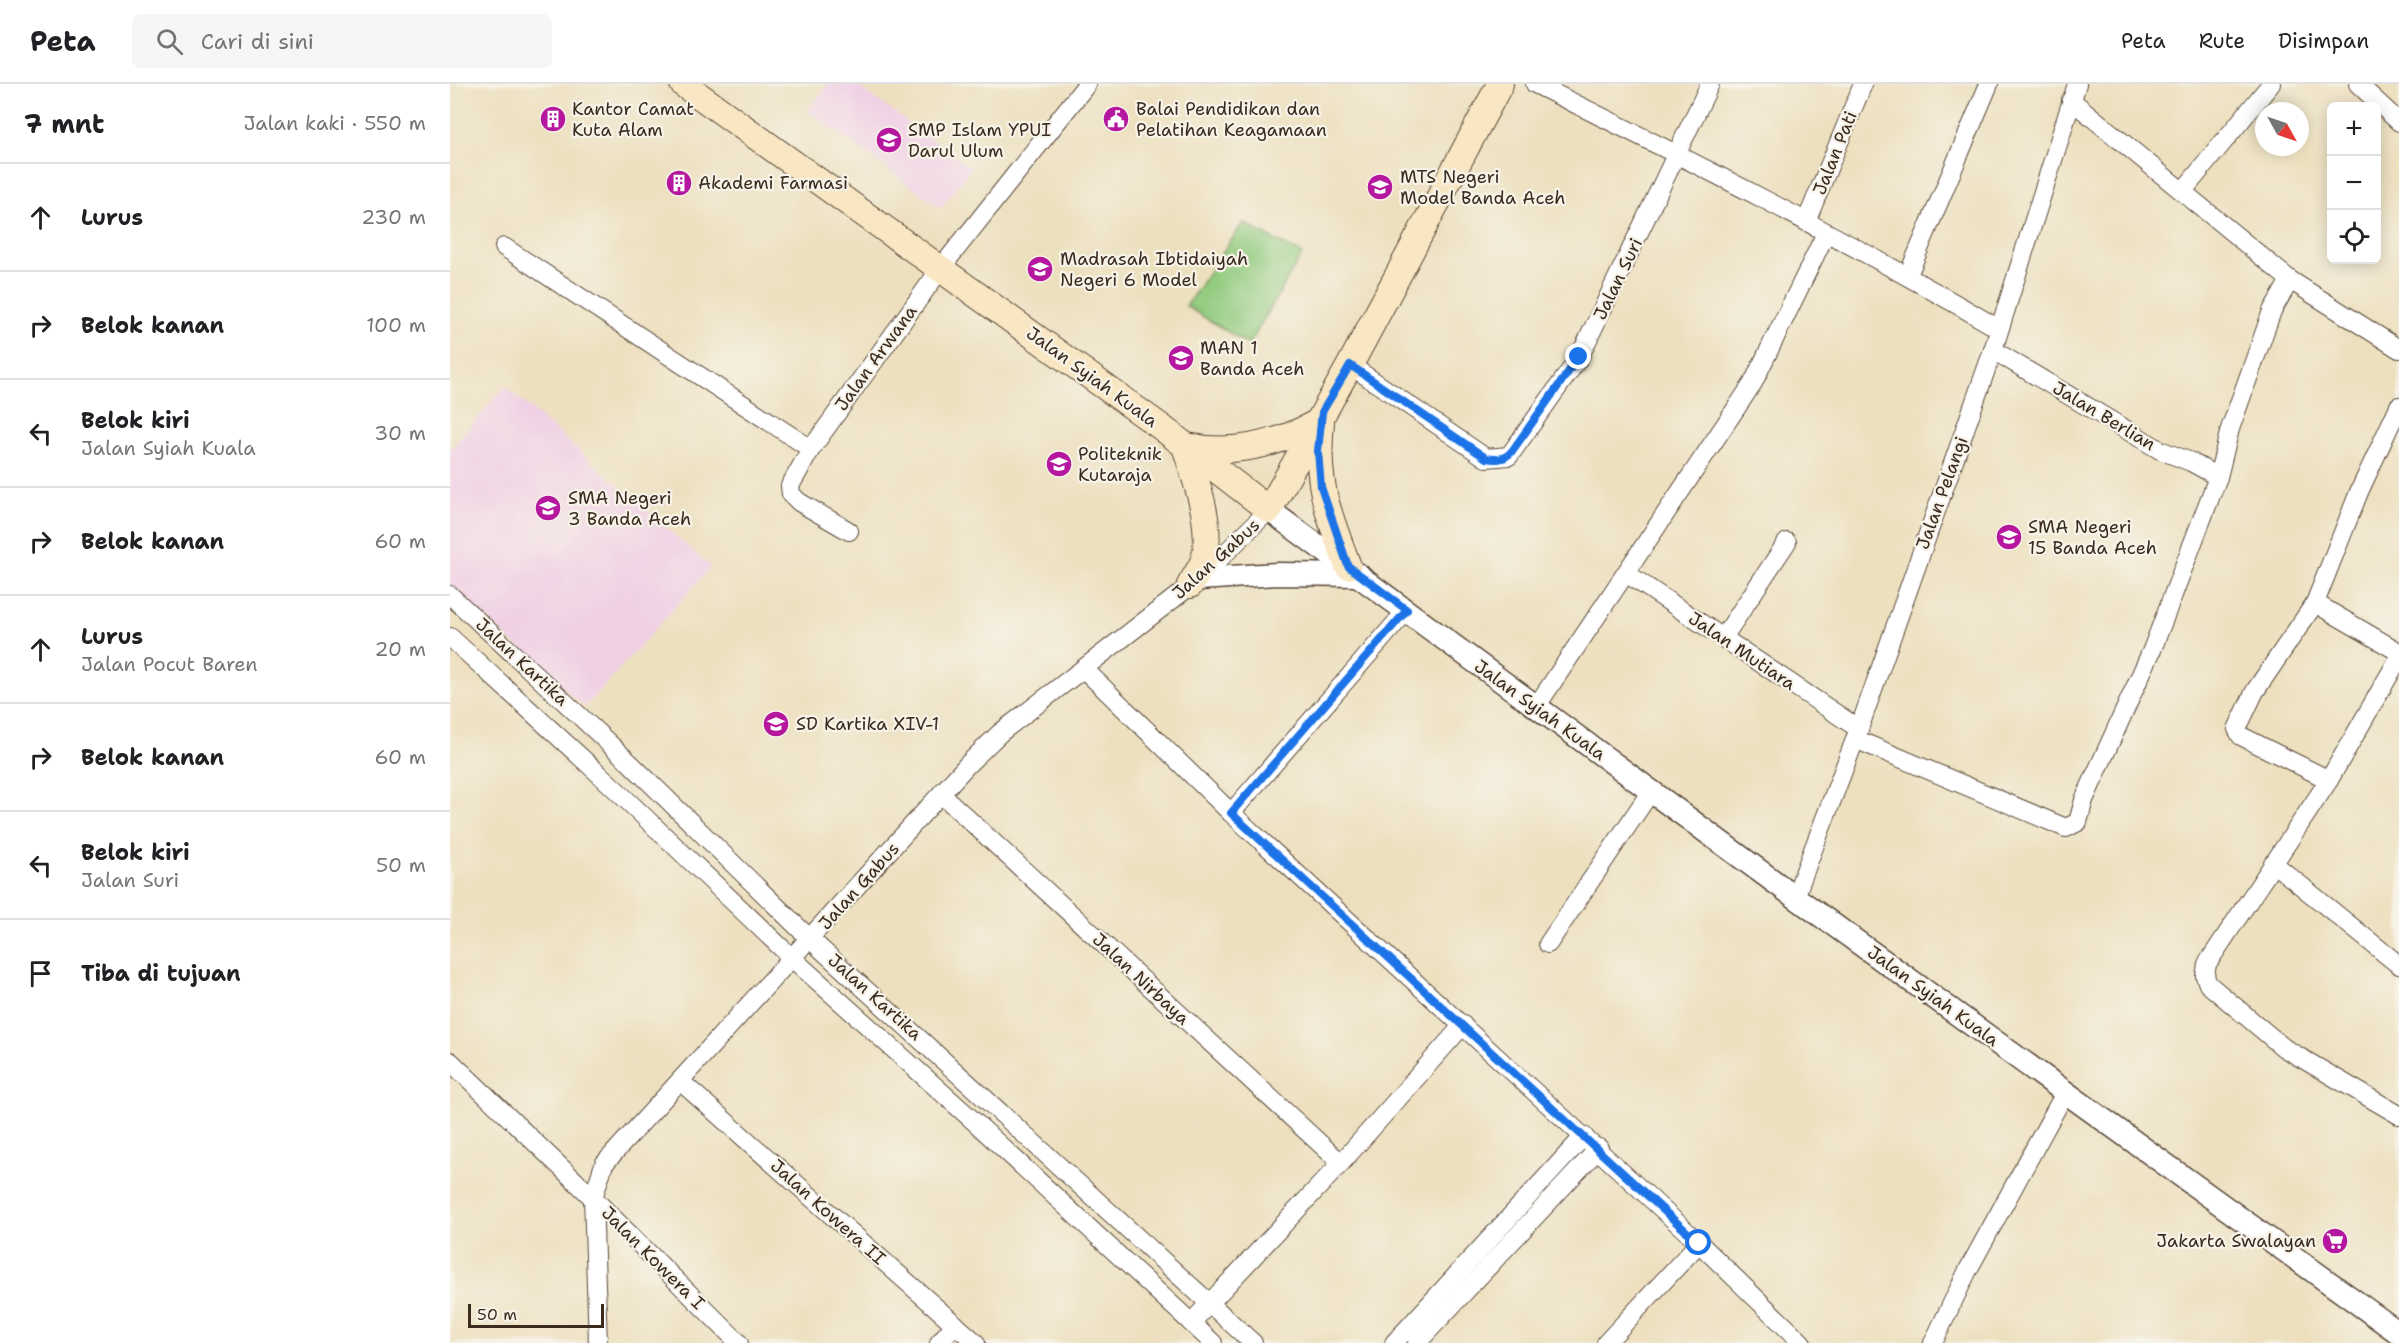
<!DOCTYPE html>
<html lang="id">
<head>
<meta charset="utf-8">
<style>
  body { margin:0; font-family:"Shantell Sans",sans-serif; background:#f6f6f6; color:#202124 }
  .controls { position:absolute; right:18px; top:18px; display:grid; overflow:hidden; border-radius:9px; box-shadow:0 3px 15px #0003 }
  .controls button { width:54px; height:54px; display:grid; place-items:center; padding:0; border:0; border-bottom:2px solid #e0e0e0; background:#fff; color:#202124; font:30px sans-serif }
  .compass { position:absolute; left:1805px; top:18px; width:54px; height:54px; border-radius:50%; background:#fff; box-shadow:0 3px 15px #0003; rotate:130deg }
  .scale { position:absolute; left:18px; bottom:15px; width:136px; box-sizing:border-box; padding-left:6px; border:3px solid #3b2a1e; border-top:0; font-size:16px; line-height:21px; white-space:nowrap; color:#3b2a1e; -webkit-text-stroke:4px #f7f3e8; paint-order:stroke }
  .stop { position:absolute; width:18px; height:18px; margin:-14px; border:4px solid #1a73e8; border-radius:50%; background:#fff }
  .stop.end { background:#1a73e8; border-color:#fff; box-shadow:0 2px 6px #0008 }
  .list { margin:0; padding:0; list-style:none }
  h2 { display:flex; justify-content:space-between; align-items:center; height:78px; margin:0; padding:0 24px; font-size:26px }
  h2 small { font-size:20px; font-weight:400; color:#757577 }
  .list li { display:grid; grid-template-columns:39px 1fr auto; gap:18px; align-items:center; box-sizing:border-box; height:108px; padding:0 24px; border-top:2px solid #e0e0e0 }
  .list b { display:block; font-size:22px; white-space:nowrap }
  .list p { margin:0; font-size:20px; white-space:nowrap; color:#757577 }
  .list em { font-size:20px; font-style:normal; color:#757577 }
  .icon { flex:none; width:33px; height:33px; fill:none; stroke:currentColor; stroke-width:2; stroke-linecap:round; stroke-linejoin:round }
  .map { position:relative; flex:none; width:1949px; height:1259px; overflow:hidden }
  header { display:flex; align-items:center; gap:36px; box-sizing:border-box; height:84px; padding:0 30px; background:#fff; border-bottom:2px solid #e0e0e0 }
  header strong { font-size:28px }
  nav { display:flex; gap:33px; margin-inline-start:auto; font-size:21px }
  .search { width:420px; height:54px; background:#f6f6f6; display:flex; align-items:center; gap:15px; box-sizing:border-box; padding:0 21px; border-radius:9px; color:#757577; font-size:22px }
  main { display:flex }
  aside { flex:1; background:#fff }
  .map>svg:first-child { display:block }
  .built { fill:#f0d0e5 }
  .green { fill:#92cb7f; stroke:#667a4e; stroke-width:1.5 }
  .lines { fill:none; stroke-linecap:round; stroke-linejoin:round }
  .minor-casing { stroke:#564536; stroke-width:20 }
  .tertiary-casing { stroke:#564536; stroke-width:25 }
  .secondary-casing { stroke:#564536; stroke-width:28 }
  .minor { stroke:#fff; stroke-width:18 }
  .tertiary { stroke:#fff; stroke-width:22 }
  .secondary { stroke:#f9e7c3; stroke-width:26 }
  .route { stroke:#1a73e8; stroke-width:8 }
  .labels { text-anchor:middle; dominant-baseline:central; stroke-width:4.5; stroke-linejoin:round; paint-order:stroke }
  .poi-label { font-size:18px; fill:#3b2a1e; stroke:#f7f3e8; text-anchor:start }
  .street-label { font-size:18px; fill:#3b2a1e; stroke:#f7f3e8 }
</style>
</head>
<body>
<header>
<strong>Peta</strong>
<div class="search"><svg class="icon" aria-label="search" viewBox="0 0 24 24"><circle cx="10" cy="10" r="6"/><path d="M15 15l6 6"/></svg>Cari di sini</div>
<nav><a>Peta</a><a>Rute</a><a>Disimpan</a></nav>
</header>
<main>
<aside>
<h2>7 mnt<small>Jalan kaki · 550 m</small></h2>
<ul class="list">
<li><svg class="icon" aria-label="ahead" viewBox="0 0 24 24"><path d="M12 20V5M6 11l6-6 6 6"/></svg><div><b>Lurus</b></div><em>230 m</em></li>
<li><svg class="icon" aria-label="right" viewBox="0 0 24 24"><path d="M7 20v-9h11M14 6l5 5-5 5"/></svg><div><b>Belok kanan</b></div><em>100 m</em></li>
<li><svg class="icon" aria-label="left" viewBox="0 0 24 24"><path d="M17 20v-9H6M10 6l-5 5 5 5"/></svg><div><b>Belok kiri</b><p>Jalan Syiah Kuala</p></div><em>30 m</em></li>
<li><svg class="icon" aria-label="right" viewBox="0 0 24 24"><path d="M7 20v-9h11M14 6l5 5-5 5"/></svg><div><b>Belok kanan</b></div><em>60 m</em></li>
<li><svg class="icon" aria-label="ahead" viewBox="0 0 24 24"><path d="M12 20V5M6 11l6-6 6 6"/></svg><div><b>Lurus</b><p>Jalan Pocut Baren</p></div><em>20 m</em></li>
<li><svg class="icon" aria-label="right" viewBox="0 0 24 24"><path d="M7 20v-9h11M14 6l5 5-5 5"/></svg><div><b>Belok kanan</b></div><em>60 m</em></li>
<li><svg class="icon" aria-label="left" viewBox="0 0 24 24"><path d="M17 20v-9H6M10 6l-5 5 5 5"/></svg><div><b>Belok kiri</b><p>Jalan Suri</p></div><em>50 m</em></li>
<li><svg class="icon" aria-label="arrive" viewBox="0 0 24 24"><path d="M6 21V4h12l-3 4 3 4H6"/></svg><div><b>Tiba di tujuan</b></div></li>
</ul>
</aside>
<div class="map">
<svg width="1949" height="1259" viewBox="0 0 1949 1259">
  <rect width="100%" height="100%" fill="#f7f3e8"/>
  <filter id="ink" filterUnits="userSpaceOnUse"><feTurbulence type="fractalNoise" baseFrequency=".0167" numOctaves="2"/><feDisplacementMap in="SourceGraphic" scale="12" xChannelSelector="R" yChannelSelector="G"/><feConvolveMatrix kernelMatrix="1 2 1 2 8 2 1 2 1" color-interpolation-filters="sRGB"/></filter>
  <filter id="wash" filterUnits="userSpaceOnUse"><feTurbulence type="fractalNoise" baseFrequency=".008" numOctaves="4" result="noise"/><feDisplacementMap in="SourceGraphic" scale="24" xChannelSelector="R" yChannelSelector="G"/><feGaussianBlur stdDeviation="1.35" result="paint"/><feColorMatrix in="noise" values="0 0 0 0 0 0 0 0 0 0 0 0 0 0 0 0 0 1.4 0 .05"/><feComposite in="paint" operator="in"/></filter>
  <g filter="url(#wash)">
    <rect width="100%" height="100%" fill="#ede0bf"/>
    <!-- built -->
    <g class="built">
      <polygon points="378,0 405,0 521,84 491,124 358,27"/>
      <polygon points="55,302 261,483 135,623 0,502 0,366"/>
    </g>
    <!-- green -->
    <polygon class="green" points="793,139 852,170 799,261 736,222"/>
  </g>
  <g filter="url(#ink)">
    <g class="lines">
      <defs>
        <g id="minor">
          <path d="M1085,0C1242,77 1398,156 1549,245"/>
          <polyline points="1908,0 1949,38"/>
          <polyline points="1621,16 1840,196 1949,265"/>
          <polyline points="1733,107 1821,0"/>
          <polyline points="1356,138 1413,0"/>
          <polyline points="54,163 361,365"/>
          <polyline points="1458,191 1539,0"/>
          <polyline points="1543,266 1710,366 1741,378 1768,393"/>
          <polyline points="900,281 1036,374 1059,372 1129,274 1260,0"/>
          <polyline points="1949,322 1909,408 1865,519 1949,568"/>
          <polyline points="399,447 349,418 341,410 340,402 361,365 491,184 637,0"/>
          <polyline points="1176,489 1409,645"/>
          <polyline points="0,511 180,679 360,855 803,1259"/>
          <polyline points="1865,519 1805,607 1787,645 1791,652 1879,696"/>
          <polyline points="0,553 161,701 342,874 527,1040 763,1259"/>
          <polyline points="1273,554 1337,458"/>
          <polyline points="1949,574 1879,696 1757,880 1755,892 1758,900 1834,964 1949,1031"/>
          <polyline points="634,585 781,729 1249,1159 1156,1259"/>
          <polyline points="1086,623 1303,299 1376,149"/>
          <polyline points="1405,655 1616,744 1628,738 1634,716 1702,566 1768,393 1780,345 1822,227 1840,196"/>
          <polyline points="492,711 891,1079"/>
          <polyline points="781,729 957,526"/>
          <polyline points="1823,779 1949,881"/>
          <polyline points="1345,813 1409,645 1543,266 1627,0"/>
          <polyline points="1098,860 1201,707"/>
          <polyline points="0,977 143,1114 289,1259"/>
          <polyline points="230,997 526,1259"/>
          <polyline points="1249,1159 1352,1259"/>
          <polyline points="741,1239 891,1079 1013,941"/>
          <polyline points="148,1259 143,1114 154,1080 518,680 550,649 749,495 819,426"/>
          <polyline points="489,1259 505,1240"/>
          <polyline points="944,1259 1134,1052"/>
          <polyline points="967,1259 1149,1064"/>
          <polyline points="1483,1259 1518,1186 1616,1007"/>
        </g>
        <g id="tertiary">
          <polyline points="819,426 1345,813 1949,1249"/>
          <polyline points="749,495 827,490 909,491"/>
        </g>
        <g id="secondary">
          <polyline points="233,0 711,343 819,426 900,281 1050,0"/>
          <path d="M871,338C865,398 877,427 898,482"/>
          <path d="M735,362C745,395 762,436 755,472C753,482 745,492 740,501"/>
          <path d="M736,362C782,371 825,362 866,339"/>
        </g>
      </defs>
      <!-- minor casing -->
      <use href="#minor" class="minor-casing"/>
      <!-- tertiary casing -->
      <use href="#tertiary" class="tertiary-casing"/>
      <!-- secondary casing -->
      <use href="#secondary" class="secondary-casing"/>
      <!-- minor -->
      <use href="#minor" class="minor"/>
      <!-- tertiary -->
      <use href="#tertiary" class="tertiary"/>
      <!-- secondary -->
      <use href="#secondary" class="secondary"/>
    </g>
  </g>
  <g class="lines" filter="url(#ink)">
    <!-- route -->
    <path class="route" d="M1129,273L1062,367C1055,376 1046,376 1036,374L900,281L872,328L868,367L871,403L898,482L957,526L781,729L1249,1159"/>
  </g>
  <!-- icons -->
  <defs>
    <symbol id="building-disc" viewBox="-11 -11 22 22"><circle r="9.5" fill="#b5179e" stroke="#f7f3e8"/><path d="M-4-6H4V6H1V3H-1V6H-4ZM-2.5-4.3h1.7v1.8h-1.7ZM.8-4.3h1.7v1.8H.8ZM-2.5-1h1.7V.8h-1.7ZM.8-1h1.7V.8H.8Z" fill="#fff"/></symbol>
    <symbol id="civic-disc" viewBox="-11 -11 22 22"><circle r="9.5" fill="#b5179e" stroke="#f7f3e8"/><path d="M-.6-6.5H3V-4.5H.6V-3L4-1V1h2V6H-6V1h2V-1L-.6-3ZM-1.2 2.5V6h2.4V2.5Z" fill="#fff"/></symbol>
    <symbol id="school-disc" viewBox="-11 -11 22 22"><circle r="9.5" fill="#b5179e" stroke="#f7f3e8"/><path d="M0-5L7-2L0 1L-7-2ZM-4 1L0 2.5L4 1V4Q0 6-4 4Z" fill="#fff"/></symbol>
    <symbol id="university-disc" viewBox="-11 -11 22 22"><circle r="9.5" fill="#b5179e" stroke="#f7f3e8"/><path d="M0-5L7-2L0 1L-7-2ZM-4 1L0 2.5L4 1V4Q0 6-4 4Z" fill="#fff"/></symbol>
    <symbol id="supermarket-disc" viewBox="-11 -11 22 22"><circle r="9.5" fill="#b5179e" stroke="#f7f3e8"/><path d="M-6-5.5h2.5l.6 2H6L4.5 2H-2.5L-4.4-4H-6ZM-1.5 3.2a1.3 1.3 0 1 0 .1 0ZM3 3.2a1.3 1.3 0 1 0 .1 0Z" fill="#fff"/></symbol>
  </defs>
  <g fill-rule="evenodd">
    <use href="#building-disc" x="88" y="20" width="30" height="30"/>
    <use href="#civic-disc" x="651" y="20" width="30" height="30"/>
    <use href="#school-disc" x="424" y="41" width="30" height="30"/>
    <use href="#building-disc" x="214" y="84" width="30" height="30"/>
    <use href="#school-disc" x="915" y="88" width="30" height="30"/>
    <use href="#school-disc" x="575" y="170" width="30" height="30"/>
    <use href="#school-disc" x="716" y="259" width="30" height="30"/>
    <use href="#university-disc" x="594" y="365" width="30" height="30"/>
    <use href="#school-disc" x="83" y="409" width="30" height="30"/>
    <use href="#school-disc" x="1544" y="438" width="30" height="30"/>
    <use href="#school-disc" x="311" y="625" width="30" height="30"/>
    <use href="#supermarket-disc" x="1870" y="1142" width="30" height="30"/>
  </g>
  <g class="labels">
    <!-- poi labels -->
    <g class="poi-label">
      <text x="122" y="25">Kantor Camat<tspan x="122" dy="21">Kuta Alam</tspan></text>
      <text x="686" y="25">Balai Pendidikan dan<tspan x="686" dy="21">Pelatihan Keagamaan</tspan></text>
      <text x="458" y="46">SMP Islam YPUI<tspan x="458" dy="21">Darul Ulum</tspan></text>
      <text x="950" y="93">MTS Negeri<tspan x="950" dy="21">Model Banda Aceh</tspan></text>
      <text x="248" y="99">Akademi Farmasi</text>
      <text x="610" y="175">Madrasah Ibtidaiyah<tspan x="610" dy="21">Negeri 6 Model</tspan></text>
      <text x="750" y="264">MAN 1<tspan x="750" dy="21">Banda Aceh</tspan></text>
      <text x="628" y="370">Politeknik<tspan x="628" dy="21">Kutaraja</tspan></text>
      <text x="118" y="414">SMA Negeri<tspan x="118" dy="21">3 Banda Aceh</tspan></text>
      <text x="1578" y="443">SMA Negeri<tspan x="1578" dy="21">15 Banda Aceh</tspan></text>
      <text x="346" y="640">SD Kartika XIV-1</text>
      <text x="1866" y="1157" text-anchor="end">Jakarta Swalayan</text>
    </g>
    <!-- street labels -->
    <g class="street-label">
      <text transform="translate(1385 69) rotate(-68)">Jalan Pati</text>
      <text transform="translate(1168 195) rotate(-64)">Jalan Suri</text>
      <text transform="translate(426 274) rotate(-54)">Jalan Arwana</text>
      <text transform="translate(642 293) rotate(36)">Jalan Syiah Kuala</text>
      <text transform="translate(1654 332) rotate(31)">Jalan Berlian</text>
      <text transform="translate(1492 409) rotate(-70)">Jalan Pelangi</text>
      <text transform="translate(766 475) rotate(-42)">Jalan Gabus</text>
      <text transform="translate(1292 567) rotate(34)">Jalan Mutiara</text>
      <text transform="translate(72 578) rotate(43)">Jalan Kartika</text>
      <text transform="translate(1090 626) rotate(36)">Jalan Syiah Kuala</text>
      <text transform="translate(409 802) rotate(-48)">Jalan Gabus</text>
      <text transform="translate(691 895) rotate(43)">Jalan Nirbaya</text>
      <text transform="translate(1483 912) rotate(36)">Jalan Syiah Kuala</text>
      <text transform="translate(425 913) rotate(42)">Jalan Kartika</text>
      <text transform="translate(378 1128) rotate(42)">Jalan Kowera II</text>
      <text transform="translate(203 1174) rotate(45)">Jalan Kowera I</text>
    </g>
  </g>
</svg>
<div class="controls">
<button>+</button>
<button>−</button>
<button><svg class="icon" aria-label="locate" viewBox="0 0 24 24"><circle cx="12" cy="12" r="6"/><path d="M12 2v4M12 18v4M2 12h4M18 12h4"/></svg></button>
</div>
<svg class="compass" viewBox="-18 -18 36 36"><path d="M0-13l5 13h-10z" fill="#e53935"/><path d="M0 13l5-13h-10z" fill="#757577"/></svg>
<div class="scale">50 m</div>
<div class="stop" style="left:1249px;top:1159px"></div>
<div class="stop end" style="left:1129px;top:273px"></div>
</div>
</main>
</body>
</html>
